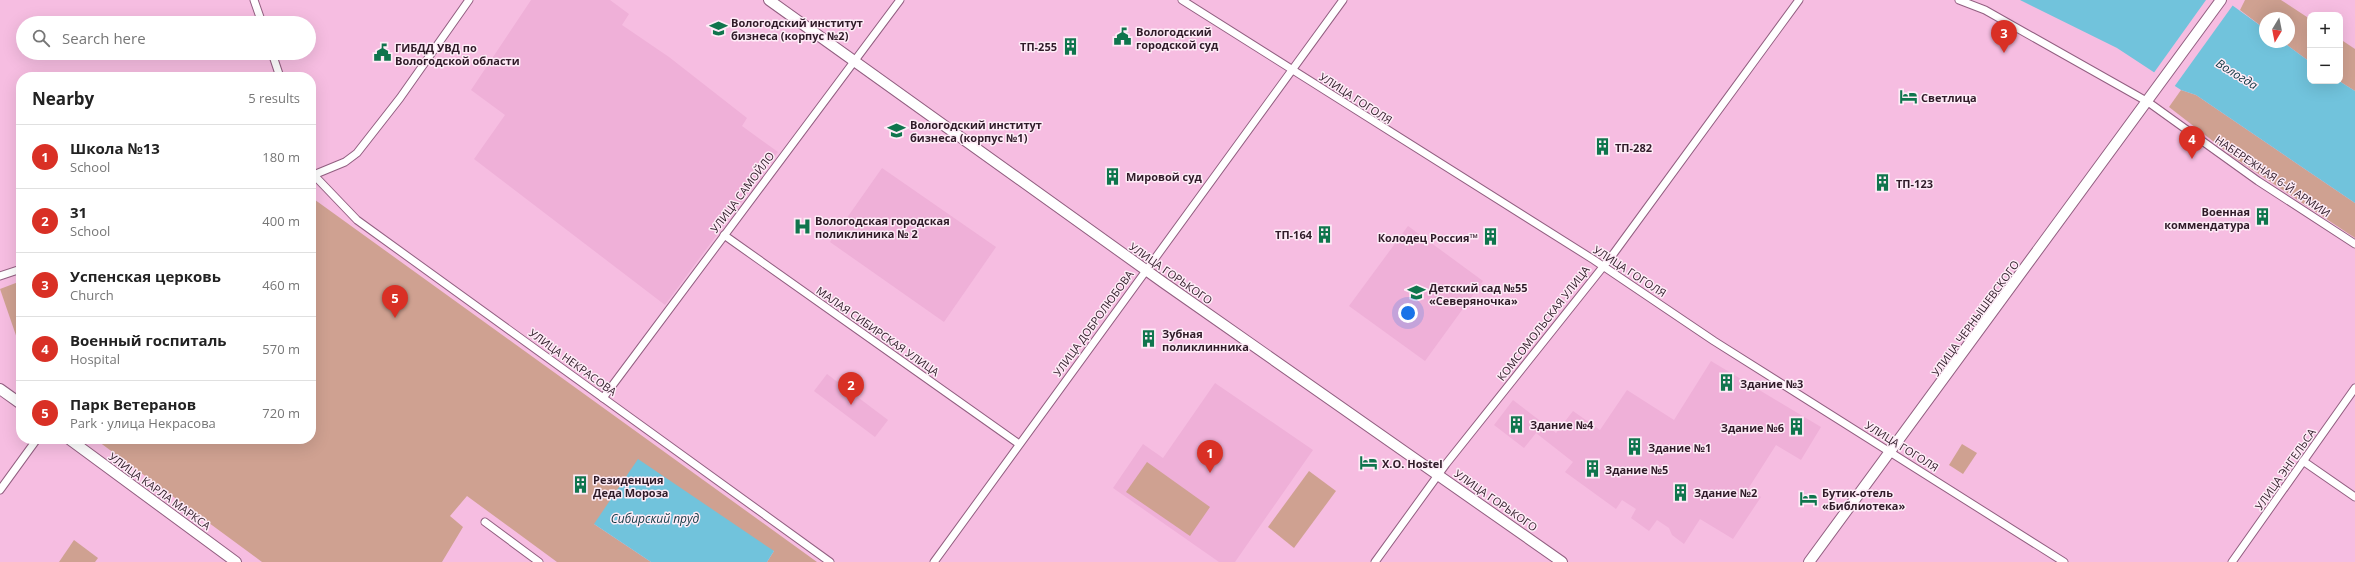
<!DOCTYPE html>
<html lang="en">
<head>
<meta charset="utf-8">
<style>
  body { margin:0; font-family:"Open Sans",sans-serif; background:#f6f6f6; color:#222 }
  .controls { position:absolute; right:12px; top:12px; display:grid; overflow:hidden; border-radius:8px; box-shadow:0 4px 16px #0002 }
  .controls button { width:36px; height:36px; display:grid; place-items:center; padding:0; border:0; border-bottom:1px solid #e0e0e0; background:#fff; color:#222; font:20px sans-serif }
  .compass { position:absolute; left:2259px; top:12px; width:36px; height:36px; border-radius:50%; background:#fff; box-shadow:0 4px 16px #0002; rotate:190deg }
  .you { position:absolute; left:1408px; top:313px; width:14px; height:14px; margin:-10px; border:3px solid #fff; border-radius:50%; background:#1a73e8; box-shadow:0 0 0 6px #1a73e833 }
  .badge { display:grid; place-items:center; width:26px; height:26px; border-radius:50%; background:#d93025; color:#fff; font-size:13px; font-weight:700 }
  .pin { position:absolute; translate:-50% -33px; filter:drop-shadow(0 1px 2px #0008) }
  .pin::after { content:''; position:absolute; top:21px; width:14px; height:12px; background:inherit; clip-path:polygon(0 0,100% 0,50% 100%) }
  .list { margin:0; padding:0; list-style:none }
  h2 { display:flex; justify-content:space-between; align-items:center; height:52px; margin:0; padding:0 16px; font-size:17px }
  h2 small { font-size:13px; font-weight:400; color:#767676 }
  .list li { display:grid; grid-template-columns:26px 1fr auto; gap:12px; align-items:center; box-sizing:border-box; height:64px; padding:0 16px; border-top:1px solid #e0e0e0 }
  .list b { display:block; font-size:15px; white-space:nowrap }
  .list p { margin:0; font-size:13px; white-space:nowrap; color:#767676 }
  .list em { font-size:13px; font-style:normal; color:#767676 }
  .icon { flex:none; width:22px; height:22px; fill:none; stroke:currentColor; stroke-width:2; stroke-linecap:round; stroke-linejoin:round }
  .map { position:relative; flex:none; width:2355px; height:562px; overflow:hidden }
  .search { position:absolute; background:#fff; box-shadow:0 4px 16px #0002; left:16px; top:16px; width:300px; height:44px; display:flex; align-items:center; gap:10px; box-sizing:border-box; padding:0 14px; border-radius:22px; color:#767676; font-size:15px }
  .panel { position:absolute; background:#fff; box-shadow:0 4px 16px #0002; left:16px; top:72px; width:300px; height:372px; border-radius:16px }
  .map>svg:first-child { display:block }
  .built { fill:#efb0d8 }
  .green { fill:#cfa191 }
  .water { fill:#71c3dc }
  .pier { fill:#f6bde1 }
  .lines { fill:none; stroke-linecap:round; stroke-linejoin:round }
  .street-casing { stroke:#925f81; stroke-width:9 }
  .secondary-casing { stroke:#925f81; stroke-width:12 }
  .street { stroke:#fff; stroke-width:7 }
  .secondary { stroke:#fff; stroke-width:10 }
  .labels { text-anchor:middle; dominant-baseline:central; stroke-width:3; stroke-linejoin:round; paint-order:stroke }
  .poi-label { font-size:11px; font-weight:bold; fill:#2f1b28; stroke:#feecf7; text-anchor:start }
  .street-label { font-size:11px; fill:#2f1b28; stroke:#feecf7 }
  .water-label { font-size:12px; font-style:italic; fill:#103742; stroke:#feecf7 }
</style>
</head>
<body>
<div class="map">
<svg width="2355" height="562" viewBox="0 0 2355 562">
  <rect width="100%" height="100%" fill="#f6bde1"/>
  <!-- built -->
  <g class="built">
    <polygon points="531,0 610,0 629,14 622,25 669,57 747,118 742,126 778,152 665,305 474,159 505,115 471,90"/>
    <polygon points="882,168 996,247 944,322 830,242"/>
    <polygon points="1408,226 1483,281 1425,361 1349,306"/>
    <polygon points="1711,361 1821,427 1801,460 1776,445 1748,489 1761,497 1733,539 1700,519 1684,544 1672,535 1669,528 1657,520 1649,531 1631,518 1636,509 1622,500 1616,509 1565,472 1573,462 1536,433 1524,448 1494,425 1513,400 1556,433 1573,411 1600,430 1627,390 1674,420"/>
    <polygon points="827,374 888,420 875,437 814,391"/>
    <polygon points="1215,383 1313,450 1235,562 1219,562 1113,488 1143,444 1163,458"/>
  </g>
  <!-- green -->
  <g class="green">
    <polygon points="2245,0 2281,0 2310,19 2310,62 2283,42 2289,42 2289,18 2265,18 2265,29 2240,10"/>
    <polygon points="2340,39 2355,49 2355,91 2339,81"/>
    <polygon points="2181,90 2196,95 2355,203 2355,238 2236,159 2169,107"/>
    <polygon points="311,197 817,562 767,562 774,551 594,524 651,562 557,562 467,496 450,516 463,527 442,562 262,562 95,439 311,439"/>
    <polygon points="21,281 21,350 0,289"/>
    <polygon points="1962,444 1977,453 1963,474 1949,465"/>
    <polygon points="1147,462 1210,507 1190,536 1126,492"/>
    <polygon points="1309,471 1336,491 1294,548 1268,527"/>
    <polygon points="74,540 98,558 95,562 59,562"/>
  </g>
  <!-- water -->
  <g class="water">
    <polygon points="2020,0 2225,0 2265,29 2265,42 2283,42 2310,62 2310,81 2339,81 2355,91 2355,203 2196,95 2181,90 2117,48"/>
    <polygon points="638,459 774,551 767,562 651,562 594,524"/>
  </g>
  <!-- pier -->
  <polygon class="pier" points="2206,0 2227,0 2233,5 2174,87 2153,74"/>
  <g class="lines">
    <defs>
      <g id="street">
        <polyline points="254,0 262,23"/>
        <polyline points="1182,0 1594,260 1714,341 2064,562"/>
        <polyline points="1959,0 1985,10 2148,102 2258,181 2355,244"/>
        <polyline points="272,53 280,77"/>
        <polyline points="311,172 357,220 830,562"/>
        <polyline points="311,176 345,162 357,153 400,98 469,0"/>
        <polyline points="724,235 1019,444"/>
        <polyline points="0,276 21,269"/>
        <polyline points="603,398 900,0"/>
        <polyline points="2303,461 2355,497"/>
        <polyline points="0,490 37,439"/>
        <polyline points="485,522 539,562"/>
        <polyline points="934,562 1343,0"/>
        <polyline points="1375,562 1446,464 1614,253 1799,0"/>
        <polyline points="2232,562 2355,388"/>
      </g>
      <g id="secondary">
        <polyline points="769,0 1164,283 1562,562"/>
        <polyline points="0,389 21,404"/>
        <polyline points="69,439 236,562"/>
        <polyline points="1809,562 2221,0"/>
      </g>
    </defs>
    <!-- street casing -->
    <use href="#street" class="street-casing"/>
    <!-- secondary casing -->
    <use href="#secondary" class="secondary-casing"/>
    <!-- street -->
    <use href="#street" class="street"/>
    <!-- secondary -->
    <use href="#secondary" class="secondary"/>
  </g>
  <!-- icons -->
  <defs>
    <symbol id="university-bare" viewBox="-9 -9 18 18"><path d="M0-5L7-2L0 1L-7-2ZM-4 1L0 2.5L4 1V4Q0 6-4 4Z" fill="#0f754d" stroke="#feecf7" stroke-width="2.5" paint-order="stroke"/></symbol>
    <symbol id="civic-bare" viewBox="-9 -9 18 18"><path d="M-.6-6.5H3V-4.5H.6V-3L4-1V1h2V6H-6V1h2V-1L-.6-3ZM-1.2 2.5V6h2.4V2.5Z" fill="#0f754d" stroke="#feecf7" stroke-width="2.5" paint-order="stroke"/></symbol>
    <symbol id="building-bare" viewBox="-9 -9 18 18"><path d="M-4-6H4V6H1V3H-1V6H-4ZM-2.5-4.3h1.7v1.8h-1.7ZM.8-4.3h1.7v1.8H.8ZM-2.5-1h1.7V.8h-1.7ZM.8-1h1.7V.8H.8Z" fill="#0f754d" stroke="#feecf7" stroke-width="2.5" paint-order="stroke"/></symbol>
    <symbol id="hotel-bare" viewBox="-9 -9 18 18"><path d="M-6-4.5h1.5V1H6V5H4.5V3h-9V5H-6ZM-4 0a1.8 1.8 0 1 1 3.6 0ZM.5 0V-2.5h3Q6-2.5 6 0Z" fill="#0f754d" stroke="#feecf7" stroke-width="2.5" paint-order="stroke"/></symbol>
    <symbol id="hospital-bare" viewBox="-9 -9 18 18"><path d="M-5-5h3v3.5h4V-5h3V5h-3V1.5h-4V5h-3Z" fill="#0f754d" stroke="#feecf7" stroke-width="2.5" paint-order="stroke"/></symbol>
    <symbol id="school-bare" viewBox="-9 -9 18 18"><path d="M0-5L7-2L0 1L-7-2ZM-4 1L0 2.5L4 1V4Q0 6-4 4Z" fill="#0f754d" stroke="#feecf7" stroke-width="2.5" paint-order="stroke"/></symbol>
  </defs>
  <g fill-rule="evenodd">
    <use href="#university-bare" x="706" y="16" width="25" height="25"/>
    <use href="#civic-bare" x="1110" y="24" width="25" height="25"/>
    <use href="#building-bare" x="1058" y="34" width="25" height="25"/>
    <use href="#civic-bare" x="370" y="40" width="25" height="25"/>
    <use href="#hotel-bare" x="1896" y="84" width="25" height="25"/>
    <use href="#university-bare" x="884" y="118" width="25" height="25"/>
    <use href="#building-bare" x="1590" y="134" width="25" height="25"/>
    <use href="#building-bare" x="1100" y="164" width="25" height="25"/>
    <use href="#building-bare" x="1870" y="170" width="25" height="25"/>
    <use href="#building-bare" x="2250" y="204" width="25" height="25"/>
    <use href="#hospital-bare" x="790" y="214" width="25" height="25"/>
    <use href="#building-bare" x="1312" y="222" width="25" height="25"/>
    <use href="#building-bare" x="1478" y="224" width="25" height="25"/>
    <use href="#school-bare" x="1404" y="280" width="25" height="25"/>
    <use href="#building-bare" x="1136" y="326" width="25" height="25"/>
    <use href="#building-bare" x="1714" y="370" width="25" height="25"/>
    <use href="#building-bare" x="1504" y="412" width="25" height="25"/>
    <use href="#building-bare" x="1784" y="414" width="25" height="25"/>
    <use href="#building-bare" x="1622" y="434" width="25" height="25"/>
    <use href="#hotel-bare" x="1356" y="450" width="25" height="25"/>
    <use href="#building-bare" x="1580" y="456" width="25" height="25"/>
    <use href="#building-bare" x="568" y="472" width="25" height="25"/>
    <use href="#building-bare" x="1668" y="480" width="25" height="25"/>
    <use href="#hotel-bare" x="1796" y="486" width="25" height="25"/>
  </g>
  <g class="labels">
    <!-- poi labels -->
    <g class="poi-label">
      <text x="731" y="22">Вологодский институт<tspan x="731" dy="13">бизнеса (корпус №2)</tspan></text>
      <text x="1136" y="31">Вологодский<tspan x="1136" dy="13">городской суд</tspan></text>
      <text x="1057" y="46" text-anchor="end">ТП-255</text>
      <text x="395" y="47">ГИБДД УВД по<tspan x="395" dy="13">Вологодской области</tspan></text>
      <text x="1921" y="97">Светлица</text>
      <text x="910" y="124">Вологодский институт<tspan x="910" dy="13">бизнеса (корпус №1)</tspan></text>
      <text x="1615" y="147">ТП-282</text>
      <text x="1126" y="176">Мировой суд</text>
      <text x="1896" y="183">ТП-123</text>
      <text x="2250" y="211" text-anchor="end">Военная<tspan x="2250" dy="13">коммендатура</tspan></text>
      <text x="815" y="220">Вологодская городская<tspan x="815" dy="13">поликлиника № 2</tspan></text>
      <text x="1312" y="234" text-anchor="end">ТП-164</text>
      <text x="1478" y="237" text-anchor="end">Колодец Россия™</text>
      <text x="1429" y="287">Детский сад №55<tspan x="1429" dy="13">«Северяночка»</tspan></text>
      <text x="1162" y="333">Зубная<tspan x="1162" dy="13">поликлинника</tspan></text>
      <text x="1740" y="383">Здание №3</text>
      <text x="1530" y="424">Здание №4</text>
      <text x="1784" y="427" text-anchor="end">Здание №6</text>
      <text x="1648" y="447">Здание №1</text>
      <text x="1382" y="463">X.O. Hostel</text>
      <text x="1605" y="469">Здание №5</text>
      <text x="593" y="479">Резиденция<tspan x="593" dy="13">Деда Мороза</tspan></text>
      <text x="1694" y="492">Здание №2</text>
      <text x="1822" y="492">Бутик-отель<tspan x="1822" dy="13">«Библиотека»</tspan></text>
    </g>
    <!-- street labels -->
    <g class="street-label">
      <text transform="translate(1356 98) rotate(33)">УЛИЦА ГОГОЛЯ</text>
      <text transform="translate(2273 176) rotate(34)">НАБЕРЕЖНАЯ 6-Й АРМИИ</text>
      <text transform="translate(742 192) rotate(-53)">УЛИЦА САМОЙЛО</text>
      <text transform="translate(1630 271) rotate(33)">УЛИЦА ГОГОЛЯ</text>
      <text transform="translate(1171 273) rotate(35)">УЛИЦА ГОРЬКОГО</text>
      <text transform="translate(1975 318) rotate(-54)">УЛИЦА ЧЕРНЫШЕВСКОГО</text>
      <text transform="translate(1093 323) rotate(-54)">УЛИЦА ДОБРОЛЮБОВА</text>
      <text transform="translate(1543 323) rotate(-52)">КОМСОМОЛЬСКАЯ УЛИЦА</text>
      <text transform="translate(878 331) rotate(35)">МАЛАЯ СИБИРСКАЯ УЛИЦА</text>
      <text transform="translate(573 362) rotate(36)">УЛИЦА НЕКРАСОВА</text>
      <text transform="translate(1902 446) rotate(32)">УЛИЦА ГОГОЛЯ</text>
      <text transform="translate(2285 469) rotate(-55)">УЛИЦА ЭНГЕЛЬСА</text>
      <text transform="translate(160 491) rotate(36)">УЛИЦА КАРЛА МАРКСА</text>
      <text transform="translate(1496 500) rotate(35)">УЛИЦА ГОРЬКОГО</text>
    </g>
    <!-- water labels -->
    <g class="water-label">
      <text transform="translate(2237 74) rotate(32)">Вологда</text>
      <text x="655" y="518">Сибирский пруд</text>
    </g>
  </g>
</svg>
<div class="controls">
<button>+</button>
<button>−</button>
</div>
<svg class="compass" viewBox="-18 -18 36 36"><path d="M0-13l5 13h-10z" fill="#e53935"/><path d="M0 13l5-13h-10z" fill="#767676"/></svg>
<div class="you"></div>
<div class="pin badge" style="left:1210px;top:473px">1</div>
<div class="pin badge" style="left:851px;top:405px">2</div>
<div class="pin badge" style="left:2004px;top:53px">3</div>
<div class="pin badge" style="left:2192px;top:159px">4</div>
<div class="pin badge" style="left:395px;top:318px">5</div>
<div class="search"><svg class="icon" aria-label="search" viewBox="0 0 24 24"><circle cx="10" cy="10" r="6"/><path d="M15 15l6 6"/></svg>Search here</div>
<section class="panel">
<h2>Nearby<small>5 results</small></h2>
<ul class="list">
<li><span class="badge">1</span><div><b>Школа №13</b><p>School</p></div><em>180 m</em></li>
<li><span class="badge">2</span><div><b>31</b><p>School</p></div><em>400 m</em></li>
<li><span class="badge">3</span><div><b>Успенская церковь</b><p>Church</p></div><em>460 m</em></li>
<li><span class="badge">4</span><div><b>Военный госпиталь</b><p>Hospital</p></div><em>570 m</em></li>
<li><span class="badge">5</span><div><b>Парк Ветеранов</b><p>Park · улица Некрасова</p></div><em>720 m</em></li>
</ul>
</section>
</div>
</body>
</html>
